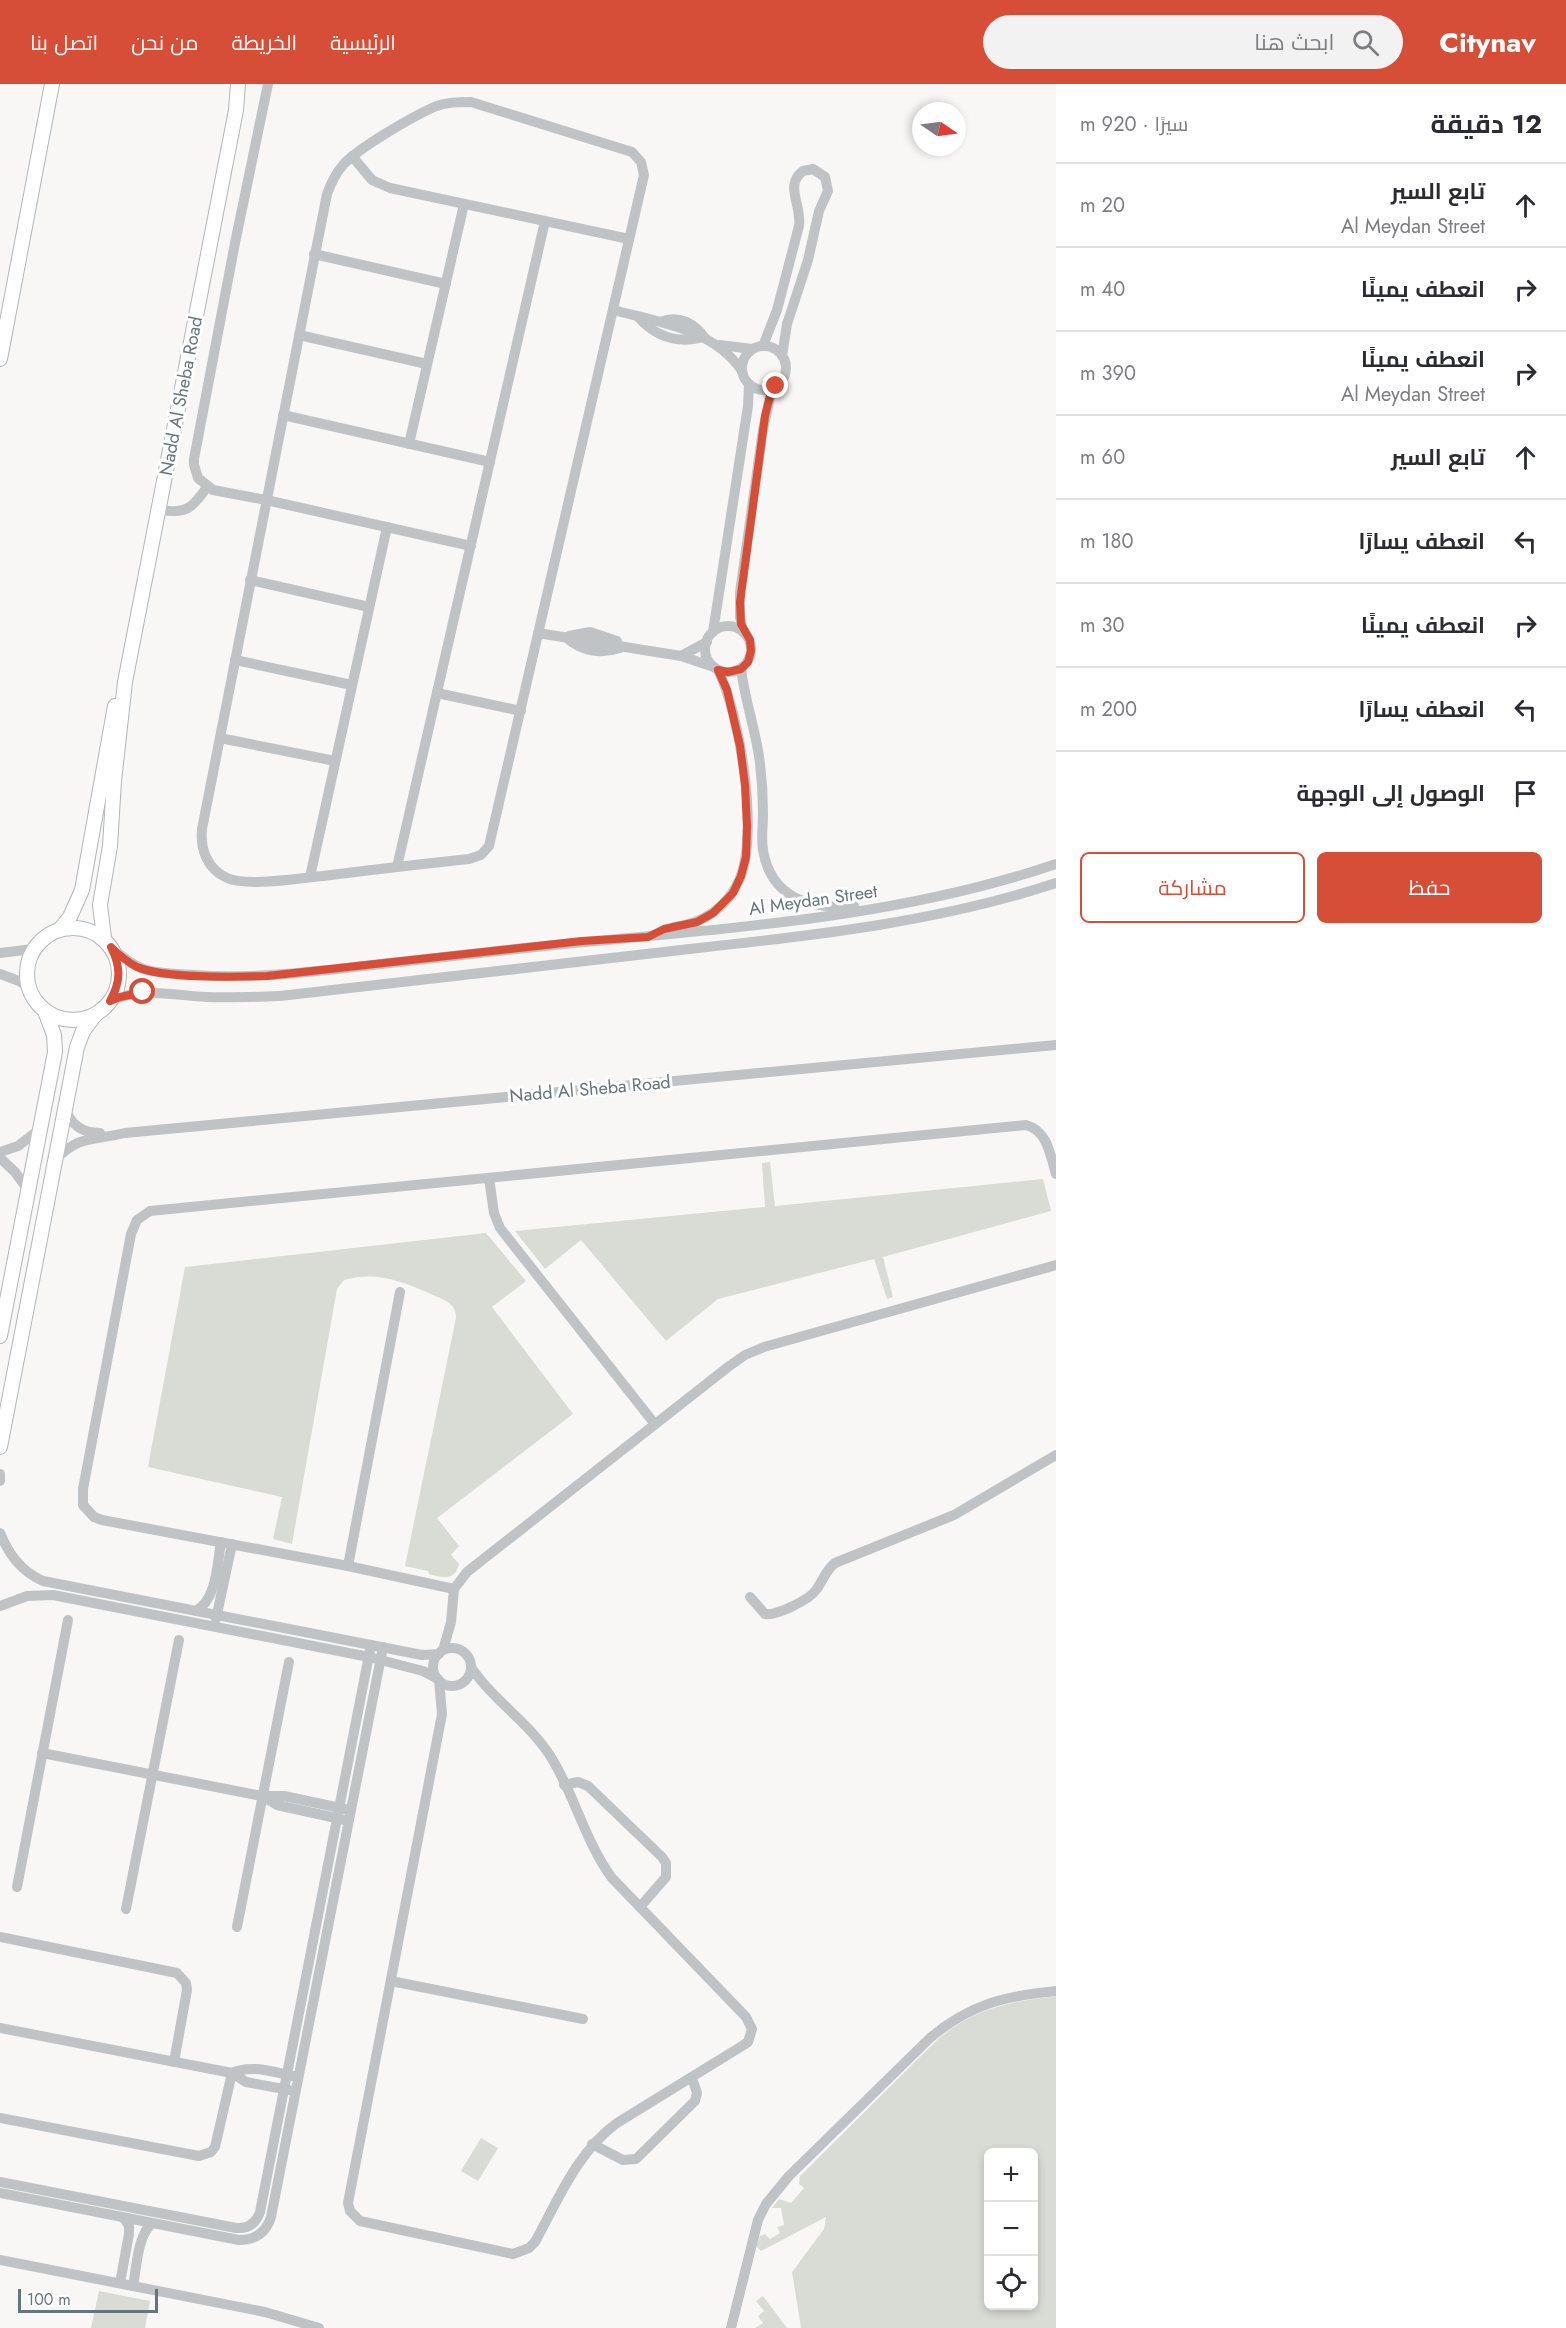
<!DOCTYPE html>
<html lang="ar">
<head>
<meta charset="utf-8">
<style>
  body { margin:0; font-family:Jost,Cairo,sans-serif; background:#f2f2f3; color:#2b2b33; direction:rtl }
  .controls { position:absolute; right:18px; bottom:18px; display:grid; overflow:hidden; border-radius:9px; box-shadow:0 3px 9px #0003 }
  .controls button { width:54px; height:54px; display:grid; place-items:center; padding:0; border:0; border-bottom:2px solid #e1e1e2; background:#fff; color:#2b2b33; font:30px sans-serif }
  .compass { position:absolute; left:912px; top:18px; width:54px; height:54px; border-radius:50%; background:#fff; box-shadow:0 3px 9px #0003; rotate:103deg }
  .scale { position:absolute; left:18px; bottom:15px; width:140px; box-sizing:border-box; padding-left:6px; border:3px solid #65757e; border-top:0; font-size:16px; line-height:21px; white-space:nowrap; color:#65757e; -webkit-text-stroke:4px #fff; paint-order:stroke }
  .stop { position:absolute; width:18px; height:18px; margin:-14px; border:4px solid #d64e37; border-radius:50%; background:#fff }
  .stop.end { background:#d64e37; border-color:#fff; box-shadow:0 2px 6px #0008 }
  .list { margin:0; padding:0; list-style:none }
  h2 { display:flex; justify-content:space-between; align-items:center; height:78px; margin:0; padding:0 24px; font-size:26px }
  h2 small { font-size:20px; font-weight:400; color:#7c7c81 }
  .list li { display:grid; grid-template-columns:39px 1fr auto; gap:18px; align-items:center; box-sizing:border-box; height:84px; padding:0 24px; border-top:2px solid #e1e1e2 }
  .list b { display:block; font-size:22px; white-space:nowrap }
  .list p { margin:0; font-size:20px; white-space:nowrap; color:#7c7c81 }
  .list em { font-size:20px; font-style:normal; color:#7c7c81 }
  .actions { display:flex; gap:12px; padding:18px 24px }
  .actions a { flex:1; padding:14px 0; border:2px solid #d64e37; border-radius:9px; text-align:center; font-size:21px; color:#d64e37 }
  .actions .main { background:#d64e37; color:#fff }
  .icon { flex:none; width:33px; height:33px; fill:none; stroke:currentColor; stroke-width:2; stroke-linecap:round; stroke-linejoin:round }
  .map { position:relative; flex:none; width:1056px; height:2244px; overflow:hidden; direction:ltr }
  header { display:flex; align-items:center; gap:36px; box-sizing:border-box; height:84px; padding:0 30px; background:#d64e37; color:#fff }
  header strong { font-size:28px }
  nav { display:flex; gap:33px; margin-inline-start:auto; font-size:21px }
  .search { width:420px; height:54px; background:#f2f2f3; display:flex; align-items:center; gap:15px; box-sizing:border-box; padding:0 21px; border-radius:33px; color:#7c7c81; font-size:22px }
  main { display:flex }
  aside { flex:1; background:#fff }
  .map>svg:first-child { display:block }
  .green { fill:#d8dcd5; fill-rule:evenodd }
  .lines { fill:none; stroke-linecap:round; stroke-linejoin:round }
  .major-casing { stroke:#b0b6b9; stroke-width:16 }
  .minor { stroke:#bfc3c6; stroke-width:10 }
  .major { stroke:#fff; stroke-width:14 }
  .route { stroke:#d64e37; stroke-width:8 }
  .labels { text-anchor:middle; dominant-baseline:central; stroke-width:6; stroke-linejoin:round; paint-order:stroke }
  .street-label { font-size:18px; fill:#65757e; stroke:#fff }
</style>
</head>
<body>
<header>
<strong>Citynav</strong>
<div class="search"><svg class="icon" aria-label="search" viewBox="0 0 24 24"><circle cx="10" cy="10" r="6"/><path d="M15 15l6 6"/></svg>ابحث هنا</div>
<nav><a>الرئيسية</a><a>الخريطة</a><a>من نحن</a><a>اتصل بنا</a></nav>
</header>
<main>
<aside>
<h2>12 دقيقة<small>سيرًا · 920 m</small></h2>
<ul class="list">
<li><svg class="icon" aria-label="ahead" viewBox="0 0 24 24"><path d="M12 20V5M6 11l6-6 6 6"/></svg><div><b>تابع السير</b><p>Al Meydan Street</p></div><em>20 m</em></li>
<li><svg class="icon" aria-label="right" viewBox="0 0 24 24"><path d="M7 20v-9h11M14 6l5 5-5 5"/></svg><div><b>انعطف يمينًا</b></div><em>40 m</em></li>
<li><svg class="icon" aria-label="right" viewBox="0 0 24 24"><path d="M7 20v-9h11M14 6l5 5-5 5"/></svg><div><b>انعطف يمينًا</b><p>Al Meydan Street</p></div><em>390 m</em></li>
<li><svg class="icon" aria-label="ahead" viewBox="0 0 24 24"><path d="M12 20V5M6 11l6-6 6 6"/></svg><div><b>تابع السير</b></div><em>60 m</em></li>
<li><svg class="icon" aria-label="left" viewBox="0 0 24 24"><path d="M17 20v-9H6M10 6l-5 5 5 5"/></svg><div><b>انعطف يسارًا</b></div><em>180 m</em></li>
<li><svg class="icon" aria-label="right" viewBox="0 0 24 24"><path d="M7 20v-9h11M14 6l5 5-5 5"/></svg><div><b>انعطف يمينًا</b></div><em>30 m</em></li>
<li><svg class="icon" aria-label="left" viewBox="0 0 24 24"><path d="M17 20v-9H6M10 6l-5 5 5 5"/></svg><div><b>انعطف يسارًا</b></div><em>200 m</em></li>
<li><svg class="icon" aria-label="arrive" viewBox="0 0 24 24"><path d="M6 21V4h12l-3 4 3 4H6"/></svg><div><b>الوصول إلى الوجهة</b></div></li>
</ul>
<div class="actions"><a class="main">حفظ</a><a>مشاركة</a></div>
</aside>
<div class="map">
<svg width="1056" height="2244" viewBox="0 0 1056 2244">
  <rect width="100%" height="100%" fill="#f8f7f5"/>
  <!-- green -->
  <g class="green">
    <polygon points="770,1078 775,1122 1043,1095 1051,1127 883,1173 893,1213 887,1215 874,1175 718,1215 666,1257 581,1156 545,1185 515,1147 765,1123 762,1079"/>
    <path d="M486,1149L526,1197L492,1223L573,1330L437,1434L459,1462L451,1471L459,1480C455,1497 443,1494 429,1490L428,1487L405,1482L456,1234C456,1218 443,1216 431,1210C402,1197 375,1187 344,1196L337,1205L292,1460L273,1455L282,1413L148,1383L185,1183Z"/>
    <path d="M1056,1912V2244H801L792,2188L824,2145L826,2133L761,2167L756,2162L760,2152L765,2150L770,2155L780,2149L777,2143L784,2141L781,2124H772L779,2115L791,2119L804,2104L799,2100L800,2092L938,1955C975,1924 1009,1918 1056,1912ZM988,2068H1034V2222H988Z"/>
    <polygon points="481,2054 498,2064 478,2097 461,2087"/>
    <polygon points="99,2207 150,2217 145,2244 91,2244"/>
    <polygon points="763,2212 787,2244 755,2244 763,2239 758,2232 764,2227 756,2217"/>
  </g>
  <g class="lines">
    <defs>
      <g id="major">
        <polyline points="0,275 52,0"/>
        <circle cx="73" cy="890" r="46"/>
        <polyline points="61,844 70,833 82,806 115,622"/>
        <polyline points="104,854 100,821 110,762 114,697 125,598 236,26 238,0"/>
        <polyline points="0,1252 55,968 54,951 45,927"/>
        <polyline points="0,1363 77,963 83,947 95,931"/>
      </g>
    </defs>
    <!-- major casing -->
    <use href="#major" class="major-casing"/>
    <!-- minor -->
    <g class="minor">
      <polyline points="268,0 235,159 194,375 194,381 198,394 213,406 266,416 471,462"/>
      <path d="M471,18L632,68L641,78L644,91L489,762L481,771L469,775C420,780 371,786 323,792C299,794 248,803 227,794C207,785 200,765 202,745L327,110C331,99 335,90 343,81C358,64 412,33 434,23C446,18 459,18 471,18Z"/>
      <polyline points="352,72 372,96 390,104 629,155"/>
      <polyline points="314,170 446,200"/>
      <path d="M613,226C659,238 714,245 742,287"/>
      <path d="M638,233C656,253 678,260 704,253C694,239 680,232 663,237"/>
      <polyline points="299,251 427,280"/>
      <polyline points="720,261 752,265"/>
      <path d="M763,262L777,226L799,142C802,121 784,101 803,87L813,85L825,93L828,107L819,127L808,176L787,240L782,272"/>
      <circle cx="764" cy="284" r="22"/>
      <polyline points="283,331 490,378"/>
      <polyline points="409,360 464,120"/>
      <path d="M159,426C186,430 192,425 207,403"/>
      <polyline points="250,496 369,523"/>
      <circle cx="728" cy="565" r="23"/>
      <polyline points="713,548 748,322 749,300"/>
      <polyline points="743,548 740,533 740,508 763,346 772,304"/>
      <polyline points="538,549 681,572 714,583"/>
      <polyline points="569,552 590,548 617,557"/>
      <path d="M568,555C583,568 602,570 620,564"/>
      <polyline points="681,572 707,558"/>
      <polyline points="235,576 352,601"/>
      <path d="M741,585C745,617 756,647 760,679C762,696 763,713 763,729C763,742 761,754 763,766C771,815 812,826 854,822"/>
      <polyline points="437,609 521,627"/>
      <polyline points="220,654 335,677"/>
      <polyline points="397,783 545,137"/>
      <polyline points="310,793 387,443"/>
      <path d="M674,843C703,840 729,822 740,794C759,748 740,630 718,586"/>
      <path d="M111,863C122,873 133,882 147,886C163,890 180,890 195,891C249,895 301,889 354,883C399,878 444,873 489,868C678,846 874,842 1056,780"/>
      <polyline points="0,869 33,865"/>
      <polyline points="0,890 19,897 29,904"/>
      <path d="M110,917C141,903 173,911 206,913C231,914 255,913 280,912C414,897 548,881 681,866C808,852 935,839 1056,799"/>
      <path d="M65,1024C71,1041 82,1049 100,1049"/>
      <polyline points="0,1068 18,1062 40,1045"/>
      <polyline points="0,1074 15,1088 28,1106"/>
      <path d="M54,1077C80,1050 92,1057 125,1049L1056,961"/>
      <path d="M1056,1090C1050,1071 1048,1047 1026,1041L150,1127L137,1136L131,1150L83,1405V1421L94,1433L102,1436L348,1482L454,1505L467,1488L728,1283L745,1271L764,1263L1056,1181"/>
      <polyline points="489,1094 494,1129 500,1144 654,1339"/>
      <polyline points="0,1390 0,1397"/>
      <path d="M0,1449C9,1471 21,1487 43,1497L422,1571L439,1570"/>
      <polyline points="348,1482 400,1208"/>
      <path d="M750,1513L765,1530C776,1532 809,1516 816,1506C823,1497 825,1487 835,1479L954,1431L1056,1371"/>
      <polyline points="0,1522 27,1512 53,1511 369,1573 423,1587 438,1595"/>
      <path d="M196,1527C217,1515 217,1480 221,1458"/>
      <polyline points="216,1535 232,1460"/>
      <circle cx="452" cy="1583" r="19"/>
      <polyline points="443,1566 451,1538 454,1505"/>
      <path d="M439,1596L442,1630L348,2119L350,2127L360,2137L513,2170L529,2164L535,2158C558,2116 577,2068 617,2039L742,1962L748,1958L752,1945L746,1933L612,1794C584,1756 574,1708 549,1670C527,1637 493,1616 471,1583"/>
      <polyline points="42,1669 262,1712 284,1712 345,1725"/>
      <polyline points="564,1701 578,1698 588,1702 662,1773 666,1779 666,1793 640,1823"/>
      <polyline points="262,1712 277,1721 345,1736"/>
      <polyline points="17,1803 68,1536"/>
      <polyline points="126,1825 179,1556"/>
      <polyline points="237,1843 289,1578"/>
      <polyline points="0,1853 177,1889 186,1899 187,1906 174,1978"/>
      <polyline points="391,1897 583,1935"/>
      <polyline points="0,1944 232,1989 246,1998 289,2006"/>
      <path d="M232,1989C251,1980 273,1988 293,1992"/>
      <polyline points="0,2034 199,2072 211,2068 215,2063 232,1989"/>
      <polyline points="592,2060 623,2076 636,2075 695,2017 697,2009 692,1994"/>
      <path d="M0,2098L236,2144C248,2145 256,2139 260,2128L371,1561"/>
      <path d="M0,2109L239,2156C255,2156 266,2149 271,2133L383,1563"/>
      <polyline points="0,2176 265,2228 319,2244"/>
      <polyline points="120,2199 129,2150 129,2142 124,2134"/>
      <path d="M133,2202C137,2182 137,2153 152,2139"/>
      <path d="M731,2244L758,2136L766,2120L789,2092L930,1954C970,1920 1005,1912 1056,1907"/>
    </g>
    <!-- major -->
    <use href="#major" class="major"/>
  </g>
  <g class="lines">
    <!-- route -->
    <path class="route" d="M143,908L120,913L110,917C121,898 121,883 111,863C119,871 127,878 137,883C166,895 235,893 267,892L582,857L648,853L664,845L697,838L713,829L733,809L741,792L746,773L747,742L745,701L740,662L727,606L718,586L728,588L741,585L748,578L751,567L750,556L741,540L740,518L765,332L772,304L776,302"/>
  </g>
  <g class="labels">
    <!-- street labels -->
    <g class="street-label">
      <text transform="translate(181 312) rotate(-79)">Nadd Al Sheba Road</text>
      <text transform="translate(813 816) rotate(-8)">Al Meydan Street</text>
      <text transform="translate(590 1005) rotate(-5)">Nadd Al Sheba Road</text>
    </g>
  </g>
</svg>
<div class="controls">
<button>+</button>
<button>−</button>
<button><svg class="icon" aria-label="locate" viewBox="0 0 24 24"><circle cx="12" cy="12" r="6"/><path d="M12 2v4M12 18v4M2 12h4M18 12h4"/></svg></button>
</div>
<svg class="compass" viewBox="-18 -18 36 36"><path d="M0-13l5 13h-10z" fill="#e53935"/><path d="M0 13l5-13h-10z" fill="#7c7c81"/></svg>
<div class="scale">100 m</div>
<div class="stop" style="left:143px;top:908px"></div>
<div class="stop end" style="left:776px;top:302px"></div>
</div>
</main>
</body>
</html>
